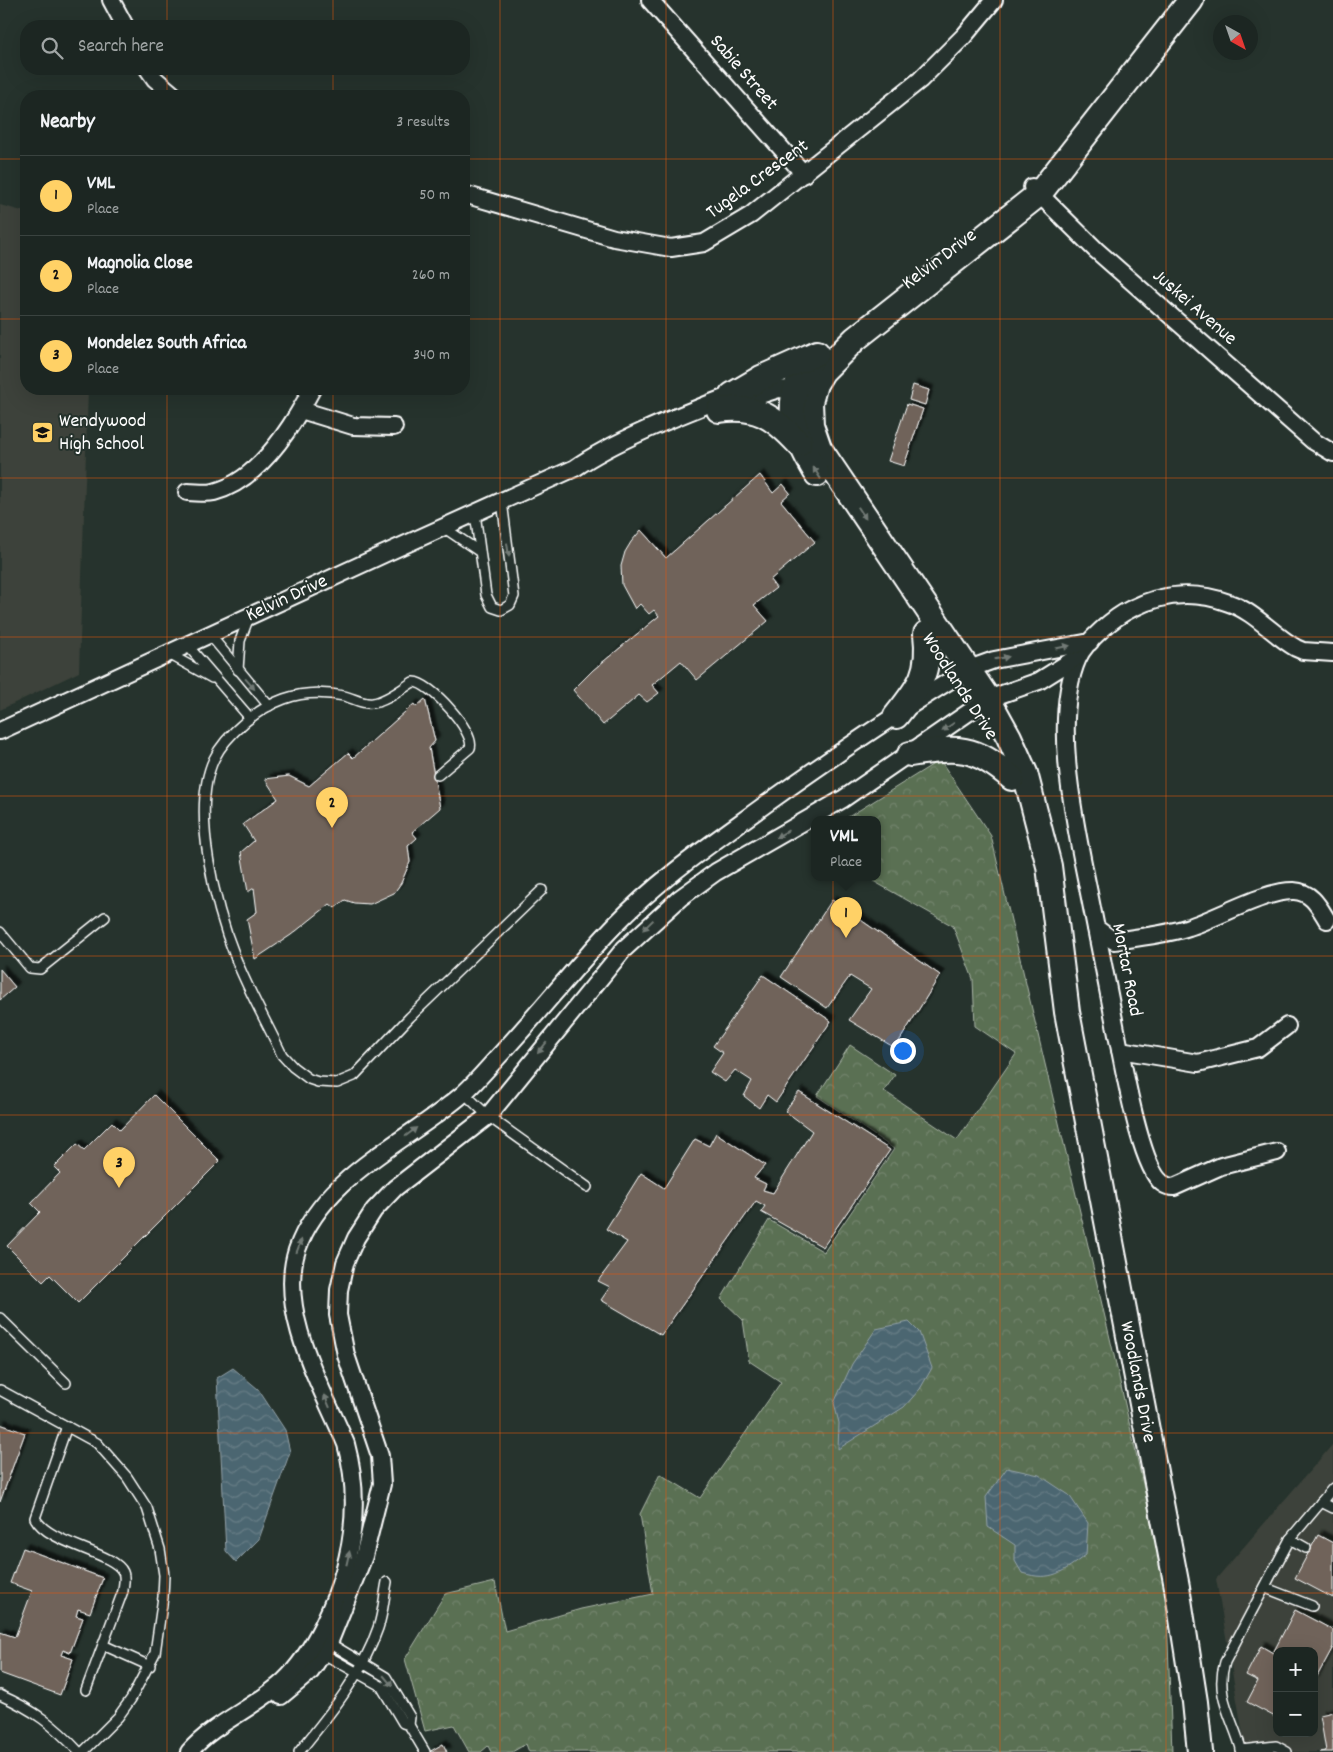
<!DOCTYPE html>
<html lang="en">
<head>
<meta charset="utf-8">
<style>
  body { margin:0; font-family:Dekko,sans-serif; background:#252e2a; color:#f1f3f6 }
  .controls { position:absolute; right:15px; bottom:15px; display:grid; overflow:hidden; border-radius:10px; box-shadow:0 5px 20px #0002 }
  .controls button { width:45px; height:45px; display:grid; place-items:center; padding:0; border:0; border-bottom:1px solid #3a4340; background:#1c2622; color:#f1f3f6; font:25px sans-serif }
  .compass { position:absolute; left:1213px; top:15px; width:45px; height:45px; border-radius:50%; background:#1c2622; box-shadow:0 5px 20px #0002; rotate:140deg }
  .you { position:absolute; left:902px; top:1050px; width:18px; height:18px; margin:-12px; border:4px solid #fff; border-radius:50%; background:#1a73e8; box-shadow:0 0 0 8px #1a73e833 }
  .badge { display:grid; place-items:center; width:32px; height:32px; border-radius:50%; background:#ffd166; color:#111; font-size:16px; font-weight:700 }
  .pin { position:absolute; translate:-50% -41px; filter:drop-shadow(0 1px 2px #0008) }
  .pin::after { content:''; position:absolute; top:26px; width:18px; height:15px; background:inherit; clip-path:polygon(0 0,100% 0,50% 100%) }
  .popup { position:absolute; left:811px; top:816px; width:70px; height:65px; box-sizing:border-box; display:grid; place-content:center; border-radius:10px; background:#1c2622; filter:drop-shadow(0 1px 4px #0005); font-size:16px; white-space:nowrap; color:#a0a5a5 }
  .popup b { font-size:19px; color:#f1f3f6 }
  .popup::after { content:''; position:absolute; left:50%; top:100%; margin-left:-10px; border:10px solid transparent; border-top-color:#1c2622 }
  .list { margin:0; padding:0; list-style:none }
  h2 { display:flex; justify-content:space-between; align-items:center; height:65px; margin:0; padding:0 20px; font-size:21px }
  h2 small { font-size:16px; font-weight:400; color:#a0a5a5 }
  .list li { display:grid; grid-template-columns:32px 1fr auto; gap:15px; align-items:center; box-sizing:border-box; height:80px; padding:0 20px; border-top:1px solid #3a4340 }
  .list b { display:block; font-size:19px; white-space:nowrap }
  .list p { margin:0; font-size:16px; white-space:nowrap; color:#a0a5a5 }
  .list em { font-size:16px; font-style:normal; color:#a0a5a5 }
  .icon { flex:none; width:28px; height:28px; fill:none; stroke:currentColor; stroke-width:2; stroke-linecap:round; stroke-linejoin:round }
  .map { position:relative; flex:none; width:1333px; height:1752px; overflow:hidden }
  .search { position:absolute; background:#1c2622; box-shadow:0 5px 20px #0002; left:20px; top:20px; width:450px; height:55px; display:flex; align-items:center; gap:12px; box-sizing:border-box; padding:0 18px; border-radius:20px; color:#a0a5a5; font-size:19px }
  .panel { position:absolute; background:#1c2622; box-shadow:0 5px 20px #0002; left:20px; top:90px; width:450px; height:305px; border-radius:20px }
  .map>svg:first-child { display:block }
  .built { fill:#3c423a; fill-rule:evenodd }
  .park { fill:url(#park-crowns); stroke:#acb7a9 }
  .water { fill:url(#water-waves); stroke:#94a3aa }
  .building { fill:#70645a; stroke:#fff; filter:url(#shadow) }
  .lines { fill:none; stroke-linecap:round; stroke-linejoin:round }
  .lane-casing { stroke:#fff; stroke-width:12 }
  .street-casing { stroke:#fff; stroke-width:20 }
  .secondary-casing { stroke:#fff; stroke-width:28 }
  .lane { stroke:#26332d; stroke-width:9 }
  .street { stroke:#26332d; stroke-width:16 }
  .secondary { stroke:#26332d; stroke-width:24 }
  .oneway { fill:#727a76 }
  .grid { fill:none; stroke:#e8590c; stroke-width:1; stroke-opacity:0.55 }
  .labels { text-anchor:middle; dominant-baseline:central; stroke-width:4; stroke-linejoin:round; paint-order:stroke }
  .street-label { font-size:20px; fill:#fff; stroke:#26332d }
  .poi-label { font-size:20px; fill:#fff; stroke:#26332d; text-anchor:start }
</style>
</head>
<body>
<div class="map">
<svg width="1333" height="1752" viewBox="0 0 1333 1752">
  <defs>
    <pattern id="park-crowns" width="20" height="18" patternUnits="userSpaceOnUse" patternTransform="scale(1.25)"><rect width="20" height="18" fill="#5a6f53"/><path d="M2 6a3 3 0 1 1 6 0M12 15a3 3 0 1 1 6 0" fill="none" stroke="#73856d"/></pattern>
    <pattern id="water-waves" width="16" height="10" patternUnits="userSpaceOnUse" patternTransform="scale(1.25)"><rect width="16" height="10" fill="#4c6671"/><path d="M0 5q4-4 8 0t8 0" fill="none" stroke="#677d86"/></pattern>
    <filter id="shadow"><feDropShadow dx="4.5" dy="-4.5" stdDeviation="1" flood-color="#0009"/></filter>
  </defs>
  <rect width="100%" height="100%" fill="#26332d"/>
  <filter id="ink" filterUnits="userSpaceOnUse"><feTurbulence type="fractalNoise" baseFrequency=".02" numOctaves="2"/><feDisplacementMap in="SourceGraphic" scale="10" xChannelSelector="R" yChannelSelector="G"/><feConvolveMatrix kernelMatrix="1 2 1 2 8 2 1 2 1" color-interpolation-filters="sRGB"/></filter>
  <g filter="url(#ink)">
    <!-- built -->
    <g class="built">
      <polygon points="0,205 26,212 26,389 88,389 79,672 0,710"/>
      <path d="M1333,1444V1752H1246L1216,1579ZM1277,1651H1314V1733H1277Z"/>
    </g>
    <!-- park -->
    <polygon class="park" points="940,760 991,836 1113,1351 1166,1586 1172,1752 529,1752 526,1744 512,1752 491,1752 488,1746 481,1752 469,1752 454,1725 425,1731 405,1659 445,1594 495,1582 505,1631 581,1609 653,1594 640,1514 660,1474 700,1498 781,1382 749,1361 743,1320 721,1299 769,1220 824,1252 894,1149 817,1096 850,1045 895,1075 884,1091 957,1140 1016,1054 975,1026 973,979 953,926 866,877 877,877 877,819 845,819"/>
    <!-- water -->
    <g class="water">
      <polygon points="909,1322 919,1332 932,1368 920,1389 904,1407 838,1449 839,1423 834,1403 852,1364 876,1329"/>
      <polygon points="233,1368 258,1389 285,1430 290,1452 259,1539 236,1562 226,1551 217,1378"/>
      <path d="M1007,1468L1039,1475L1069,1495L1088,1523L1086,1555C1062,1572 1052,1582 1022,1573L1015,1561V1545L988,1527L986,1497Z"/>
    </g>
    <!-- building -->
    <g class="building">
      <polygon points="913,385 929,390 925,405 909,400"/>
      <polygon points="907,404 923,409 904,466 888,461"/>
      <polygon points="760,475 773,493 783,484 790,493 781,501 815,542 770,580 776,588 754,605 768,621 697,680 681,661 652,685 659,693 647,702 639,695 603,725 573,690 593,670 659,616 654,610 649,614 640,604 635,609 622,585 621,566 625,552 631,542 641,530 666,558"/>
      <polygon points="425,699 435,741 429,748 440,808 412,832 417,838 408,846 410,862 401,883 394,893 370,904 354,903 345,900 335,908 330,904 291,935 255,959 247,919 257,912 254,888 248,892 241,852 254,841 243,824 278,799 265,779 289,776 309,786 348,753 353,758 414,704 416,707"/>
      <polygon points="832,900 940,975 895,1048 849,1020 871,989 850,976 827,1008 781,977"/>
      <polygon points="0,969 15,987 0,1000"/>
      <polygon points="763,975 831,1021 776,1102 767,1095 759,1108 744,1096 752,1081 735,1070 725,1082 710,1072 723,1053 713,1046"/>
      <polygon points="799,1092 890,1150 823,1247 761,1212 765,1206 756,1201 661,1335 601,1300 610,1287 598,1281 627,1242 606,1229 641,1173 664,1188 695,1139 709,1146 716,1133 765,1165 754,1178 766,1184 763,1190 773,1193 812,1131 785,1111"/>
      <polygon points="154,1095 220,1161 78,1303 50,1275 43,1282 7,1246 40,1212 31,1203 60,1173 54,1167 77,1144 84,1150 112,1122 120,1130"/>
      <polygon points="0,1424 25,1433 0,1502"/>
      <polygon points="1318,1535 1333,1543 1333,1598 1295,1578"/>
      <polygon points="23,1548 103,1578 90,1613 78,1609 76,1616 83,1618 70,1653 63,1650 61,1655 73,1659 60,1695 0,1673 0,1632 15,1637 32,1591 10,1583"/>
      <polygon points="1295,1610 1333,1630 1333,1647 1314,1682 1314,1651 1277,1651 1277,1718 1247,1702 1258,1681 1246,1675 1261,1646 1273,1653"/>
      <polygon points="1333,1712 1333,1752 1320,1752 1326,1751 1320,1715"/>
      <polygon points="443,1744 447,1752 429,1752"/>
    </g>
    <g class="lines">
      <defs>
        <g id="lane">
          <polyline points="475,513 486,595 492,607 501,610 510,605 514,596 502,501"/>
          <polyline points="443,527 480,552"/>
          <polyline points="210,635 269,706"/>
          <polyline points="188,646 250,718"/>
          <polyline points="169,654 212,678"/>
          <polyline points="238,670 240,641 249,617"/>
          <path d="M438,775L470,748C476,732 429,681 413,682C401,689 387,701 373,703C364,705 353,698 344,696C324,692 303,692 284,699C270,704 256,713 245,722C232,733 221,744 214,759C190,810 216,909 236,959C249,992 267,1023 282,1055L293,1067L309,1079L318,1082L337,1083L354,1076L410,1017L542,890"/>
          <polyline points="0,932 30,968 40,969 105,917"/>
          <polyline points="464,1093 488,1116 587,1187"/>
          <polyline points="0,1318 66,1383"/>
          <polyline points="0,1390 97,1443 127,1477 147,1508 160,1549 164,1575 163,1597 155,1653 131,1699 118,1717 83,1752"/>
          <path d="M67,1426L35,1518C48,1544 114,1552 123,1572C126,1578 123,1586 123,1591L86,1690"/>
          <polyline points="1321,1502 1333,1508"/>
          <polyline points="1290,1539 1306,1548"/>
          <polyline points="1266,1588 1312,1606"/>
          <polyline points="103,1645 150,1666"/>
          <polyline points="320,1652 381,1686 403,1723 409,1725 410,1717 386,1677 326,1641"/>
          <path d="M0,1695C34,1710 54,1725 79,1752"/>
          <polyline points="409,1725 425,1752"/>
          <polyline points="1241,1750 1276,1746 1287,1752"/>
          <path d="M299,1752C330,1714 362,1675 378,1628C383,1614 384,1597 387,1582"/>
          <path d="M1242,1752C1234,1720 1214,1696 1225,1662L1290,1539L1333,1488"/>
        </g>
        <g id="street">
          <polyline points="111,0 125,26"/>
          <polyline points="650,0 804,174"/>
          <polyline points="148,69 155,79 175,96"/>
          <polyline points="1032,187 1096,250 1313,441 1333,453"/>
          <polyline points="464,194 614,238 671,248 704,243 751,215 920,80 964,36 994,0"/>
          <polyline points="732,404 779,389 805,391"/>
          <polyline points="301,410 353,426 394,427"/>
          <path d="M187,492C196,492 206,494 214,492C258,481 292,427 312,389"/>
          <path d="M0,731L384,554L575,468C615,440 683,414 729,396"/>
          <path d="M1096,928L1114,941C1138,937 1166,935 1189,927C1218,918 1266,890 1294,891C1312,892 1319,907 1327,920"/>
          <polyline points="1120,1050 1198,1063 1258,1048 1287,1026"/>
          <path d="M1277,1152L1221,1166L1174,1187C1170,1187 1166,1186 1162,1183C1141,1167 1125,1073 1119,1045C1109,996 1100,947 1090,898C1077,832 1050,721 1078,658C1086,641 1114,617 1131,609C1162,593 1196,591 1229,603C1255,612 1273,635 1296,648L1303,651L1333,653"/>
          <polyline points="281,1696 311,1671 329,1643 364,1556 382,1484 380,1456 346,1355 338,1315 339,1290 345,1263 356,1238 374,1210 395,1188 488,1116 624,949 680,898 716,872 843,799 988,699 1039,681 1079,656"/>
          <path d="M189,1752C215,1722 255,1708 284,1681C300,1666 313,1645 323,1625C351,1568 363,1507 346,1444C322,1388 277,1311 297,1250C323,1175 408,1142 464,1093C476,1082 487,1069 498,1057C538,1014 575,967 615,925C660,878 714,842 766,804C832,757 899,711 969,669L994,660L1090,642"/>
        </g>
        <g id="secondary">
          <polyline points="1191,0 1039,194 855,339 823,371 815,384 810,402 811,425 819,448 988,699 1009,737 1025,773 1049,866 1067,1012 1177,1587 1195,1702 1200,1752"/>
          <path d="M811,361C779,400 794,436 817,474"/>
          <polyline points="732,395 761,378 817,353"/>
          <path d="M719,410C756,404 774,417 799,444"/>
          <path d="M896,716C919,687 931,673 926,634"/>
          <path d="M910,754C959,747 973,745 1012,778"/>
        </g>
      </defs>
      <!-- lane casing -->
      <use href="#lane" class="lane-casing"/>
      <!-- street casing -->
      <use href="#street" class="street-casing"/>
      <!-- secondary casing -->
      <use href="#secondary" class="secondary-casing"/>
      <!-- lane -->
      <use href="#lane" class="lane"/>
      <!-- street -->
      <use href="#street" class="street"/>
      <!-- secondary -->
      <use href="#secondary" class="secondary"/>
    </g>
    <!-- one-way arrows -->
    <defs><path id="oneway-solid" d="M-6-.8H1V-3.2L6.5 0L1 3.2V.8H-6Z" transform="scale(1.25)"/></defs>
    <g class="oneway">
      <use href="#oneway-solid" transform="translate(817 473) rotate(-122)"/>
      <use href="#oneway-solid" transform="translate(862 513) rotate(57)"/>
      <use href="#oneway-solid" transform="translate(508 550) rotate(82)"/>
      <use href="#oneway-solid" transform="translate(1063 647) rotate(-11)"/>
      <use href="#oneway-solid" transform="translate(1002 658) rotate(-10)"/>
      <use href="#oneway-solid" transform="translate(250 684) rotate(49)"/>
      <use href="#oneway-solid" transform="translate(948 727) rotate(145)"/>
      <use href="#oneway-solid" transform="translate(782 834) rotate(150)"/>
      <use href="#oneway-solid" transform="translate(648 925) rotate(136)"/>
      <use href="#oneway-solid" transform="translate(542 1048) rotate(129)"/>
      <use href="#oneway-solid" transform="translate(411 1132) rotate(-37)"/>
      <use href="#oneway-solid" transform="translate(299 1246) rotate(-69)"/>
      <use href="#oneway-solid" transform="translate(327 1401) rotate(-113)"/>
      <use href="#oneway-solid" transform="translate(348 1558) rotate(-77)"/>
      <use href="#oneway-solid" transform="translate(388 1681) rotate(50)"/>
    </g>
  </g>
  <!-- grid -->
  <path class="grid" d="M167,0V26M333,0V26M500,0V1752M666,0V1752M833,0V1752M1000,0V1752M1166,0V1752M167,69V96M333,69V96M0,159H26M464,159H1333M0,319H26M464,319H1333M167,389V1752M333,389V1752M0,478H1333M0,637H1333M0,796H1333M0,956H1333M0,1115H1333M0,1274H1333M0,1433H1333M0,1593H1333"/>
  <!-- icons -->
  <defs>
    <symbol id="school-square" viewBox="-11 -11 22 22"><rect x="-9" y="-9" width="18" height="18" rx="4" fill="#ffd166" stroke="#26332d"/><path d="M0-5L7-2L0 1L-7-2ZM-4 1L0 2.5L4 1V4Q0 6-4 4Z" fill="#111"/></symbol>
  </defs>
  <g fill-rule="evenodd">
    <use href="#school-square" x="30" y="420" width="25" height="25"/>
  </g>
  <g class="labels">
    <!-- street labels -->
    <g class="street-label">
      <text transform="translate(743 73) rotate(49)">Sabie Street</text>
      <text transform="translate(758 180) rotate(-36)">Tugela Crescent</text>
      <text transform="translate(940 260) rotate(-37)">Kelvin Drive</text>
      <text transform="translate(1194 308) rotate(41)">Juskei Avenue</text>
      <text transform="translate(287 599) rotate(-25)">Kelvin Drive</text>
      <text transform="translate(959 687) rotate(57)">Woodlands Drive</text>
      <text transform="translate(1126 970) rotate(79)">Mortar Road</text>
      <text transform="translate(1137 1382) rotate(79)">Woodlands Drive</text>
    </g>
    <!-- poi labels -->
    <g class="poi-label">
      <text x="59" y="422">Wendywood<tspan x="59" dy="23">High School</tspan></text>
    </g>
  </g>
</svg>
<div class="controls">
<button>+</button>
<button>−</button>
</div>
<svg class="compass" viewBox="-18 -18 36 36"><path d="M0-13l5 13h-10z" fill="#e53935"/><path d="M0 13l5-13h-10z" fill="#a0a5a5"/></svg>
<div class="you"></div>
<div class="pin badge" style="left:846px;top:938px">1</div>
<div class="popup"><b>VML</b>Place</div>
<div class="pin badge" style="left:332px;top:828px">2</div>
<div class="pin badge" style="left:119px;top:1188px">3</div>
<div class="search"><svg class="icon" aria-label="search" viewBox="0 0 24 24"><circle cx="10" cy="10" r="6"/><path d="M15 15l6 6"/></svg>Search here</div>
<section class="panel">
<h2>Nearby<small>3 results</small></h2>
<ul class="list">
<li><span class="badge">1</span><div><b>VML</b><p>Place</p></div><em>50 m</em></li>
<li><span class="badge">2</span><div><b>Magnolia Close</b><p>Place</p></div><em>260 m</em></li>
<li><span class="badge">3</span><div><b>Mondelez South Africa</b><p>Place</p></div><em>340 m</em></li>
</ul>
</section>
</div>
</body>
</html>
